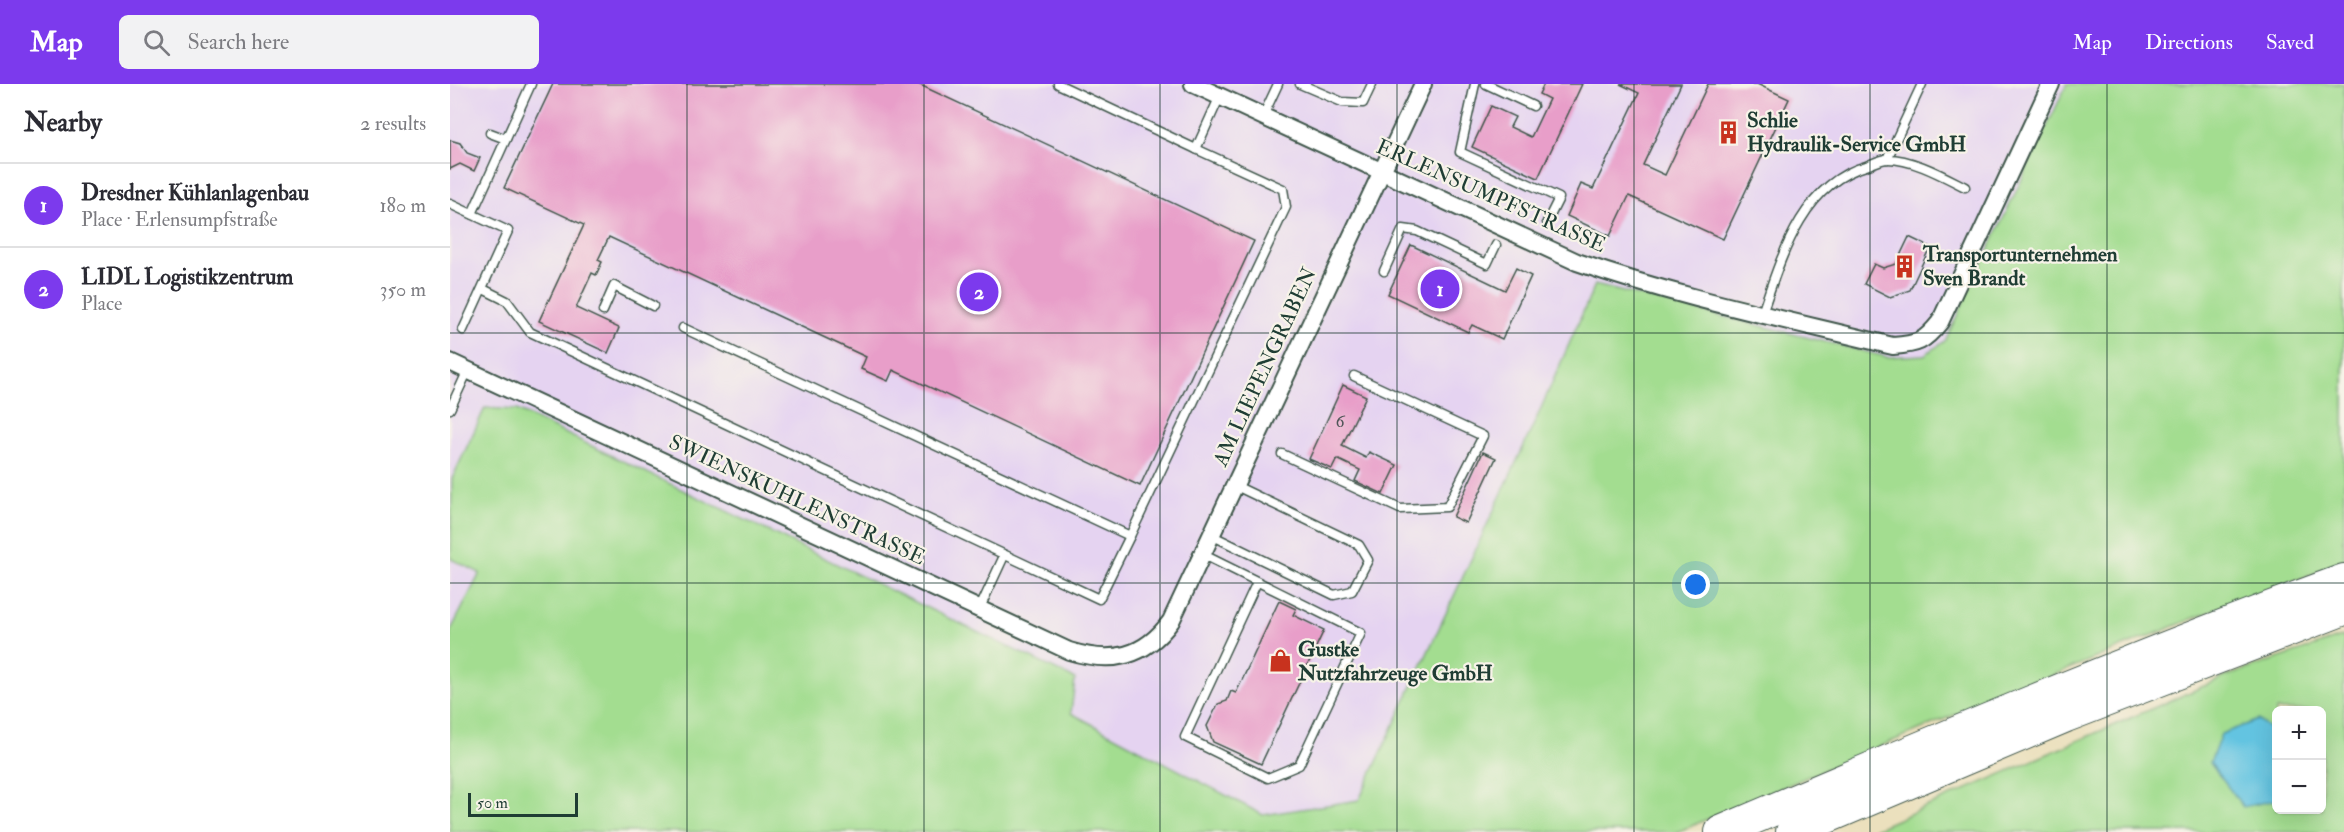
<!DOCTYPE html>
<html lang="en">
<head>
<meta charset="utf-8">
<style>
  body { margin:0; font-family:"IM FELL Double Pica",serif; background:#f2f2f3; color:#2b2b33 }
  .controls { position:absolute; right:18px; bottom:18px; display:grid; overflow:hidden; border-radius:9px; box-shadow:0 6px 24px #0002 }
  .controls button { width:54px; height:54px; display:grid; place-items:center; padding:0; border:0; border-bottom:2px solid #e1e1e2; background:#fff; color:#2b2b33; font:30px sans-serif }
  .scale { position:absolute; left:18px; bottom:15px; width:110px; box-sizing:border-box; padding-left:6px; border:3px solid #1f3d34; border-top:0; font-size:16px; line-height:21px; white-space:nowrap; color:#1f3d34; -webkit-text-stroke:4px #f7f3e8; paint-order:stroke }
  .you { position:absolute; left:1246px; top:501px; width:21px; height:21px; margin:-15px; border:4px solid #fff; border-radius:50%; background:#1a73e8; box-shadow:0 0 0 9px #1a73e833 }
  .badge { display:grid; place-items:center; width:39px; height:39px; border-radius:50%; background:#7c3aed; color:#fff; font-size:20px; font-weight:700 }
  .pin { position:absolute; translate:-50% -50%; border:3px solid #fff; box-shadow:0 2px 6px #0006 }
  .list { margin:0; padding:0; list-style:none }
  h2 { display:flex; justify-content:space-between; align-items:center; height:78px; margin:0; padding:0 24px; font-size:26px }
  h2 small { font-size:20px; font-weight:400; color:#7c7c81 }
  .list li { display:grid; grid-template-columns:39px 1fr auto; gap:18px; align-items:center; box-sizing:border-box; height:84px; padding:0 24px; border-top:2px solid #e1e1e2 }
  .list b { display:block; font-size:22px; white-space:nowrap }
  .list p { margin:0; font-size:20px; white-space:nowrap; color:#7c7c81 }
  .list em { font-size:20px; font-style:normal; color:#7c7c81 }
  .icon { flex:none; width:33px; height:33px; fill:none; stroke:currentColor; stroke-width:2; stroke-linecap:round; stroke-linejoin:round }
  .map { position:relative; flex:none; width:1894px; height:748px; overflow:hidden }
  header { display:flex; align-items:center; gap:36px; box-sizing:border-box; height:84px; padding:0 30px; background:#7c3aed; color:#fff }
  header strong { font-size:28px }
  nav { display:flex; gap:33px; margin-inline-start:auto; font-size:21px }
  .search { width:420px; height:54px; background:#f2f2f3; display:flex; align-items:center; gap:15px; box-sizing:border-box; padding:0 21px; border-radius:9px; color:#7c7c81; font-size:22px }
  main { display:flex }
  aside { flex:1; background:#fff }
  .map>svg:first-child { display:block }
  .built { fill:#e5d3f1 }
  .green { fill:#a3dd90; stroke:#618d62; stroke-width:1.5; fill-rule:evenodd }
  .water { fill:#63c4e1; stroke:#41808a; stroke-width:1.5 }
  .building { fill:#e89ec9 }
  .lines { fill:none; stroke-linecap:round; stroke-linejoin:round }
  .service-casing { stroke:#3e5549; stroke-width:11 }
  .minor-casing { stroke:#3e5549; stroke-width:20 }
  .motorway-casing { stroke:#3e5549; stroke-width:34 }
  .service { stroke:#fff; stroke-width:8 }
  .minor { stroke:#fff; stroke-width:16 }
  .motorway { stroke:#fff; stroke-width:32 }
  .grid { fill:none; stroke:#1f3d34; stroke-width:1.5; stroke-opacity:0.55 }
  .labels { text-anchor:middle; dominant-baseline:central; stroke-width:4.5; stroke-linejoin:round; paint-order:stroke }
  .number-label { font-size:18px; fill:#515559 }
  .poi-label { font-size:21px; font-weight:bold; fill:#1f3d34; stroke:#f7f3e8; text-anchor:start }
  .street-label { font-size:21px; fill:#1f3d34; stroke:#f7f3e8 }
</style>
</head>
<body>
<header>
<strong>Map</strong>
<div class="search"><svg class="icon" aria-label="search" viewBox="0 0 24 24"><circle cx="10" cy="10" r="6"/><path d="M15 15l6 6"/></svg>Search here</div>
<nav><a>Map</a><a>Directions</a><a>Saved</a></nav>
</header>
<main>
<aside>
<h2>Nearby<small>2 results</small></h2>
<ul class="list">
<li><span class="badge">1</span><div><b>Dresdner Kühlanlagenbau</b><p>Place · Erlensumpfstraße</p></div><em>180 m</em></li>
<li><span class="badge">2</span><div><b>LIDL Logistikzentrum</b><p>Place</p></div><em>350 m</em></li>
</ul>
</aside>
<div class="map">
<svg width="1894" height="748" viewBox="0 0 1894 748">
  <rect width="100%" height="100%" fill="#f7f3e8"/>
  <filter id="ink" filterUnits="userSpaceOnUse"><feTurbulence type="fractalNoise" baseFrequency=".0167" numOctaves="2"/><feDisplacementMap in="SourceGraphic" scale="12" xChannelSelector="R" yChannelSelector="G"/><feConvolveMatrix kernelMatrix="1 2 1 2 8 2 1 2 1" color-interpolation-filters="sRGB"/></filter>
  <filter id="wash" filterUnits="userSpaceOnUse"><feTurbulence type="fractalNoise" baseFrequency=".008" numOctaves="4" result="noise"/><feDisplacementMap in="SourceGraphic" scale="24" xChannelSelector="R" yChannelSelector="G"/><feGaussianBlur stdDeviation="1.35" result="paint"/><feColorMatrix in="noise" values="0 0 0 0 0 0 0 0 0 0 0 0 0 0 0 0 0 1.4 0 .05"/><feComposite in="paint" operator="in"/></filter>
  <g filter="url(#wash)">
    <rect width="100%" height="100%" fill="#ebe0bd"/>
    <!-- built -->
    <polygon class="built" points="0,0 1617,0 1495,257 1474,271 1437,273 1144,201 1084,340 910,716 813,731 620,628 30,489 0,548"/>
    <!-- green -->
    <g class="green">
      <polygon points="1617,0 1894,0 1894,479 1774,522 1497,634 1227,748 0,748 0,548 30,489 1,475 2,395 35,324 67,326 625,595 621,629 813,731 909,716 1084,340 1145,201 1437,273 1474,271 1495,257"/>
      <path d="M1894,552V748H1418L1777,592ZM1826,626H1872V726H1826Z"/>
    </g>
    <!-- water -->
    <polygon class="water" points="1808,636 1826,649 1826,716 1793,723 1760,679 1771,650"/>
    <g id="blocks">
      <!-- building -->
      <g class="building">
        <polygon points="103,0 468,0 804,157 690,402 443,286 438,297 411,285 416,273 159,153 148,176 152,178 146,191 142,189 126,224 169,244 158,269 89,237 134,141 54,104"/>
        <polygon points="1094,0 1132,0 1088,94 1022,63 1041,22 1065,33 1060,43 1081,53 1099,15 1089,10"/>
        <polygon points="1170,0 1231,0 1193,81 1215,91 1258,0 1307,0 1339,15 1273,155 1179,112 1160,152 1117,132 1131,100 1143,105 1189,9"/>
        <polygon points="0,56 10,59 17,69 30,74 24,87 10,80 0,85"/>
        <polygon points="1459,153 1480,163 1460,206 1440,213 1414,200 1424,180 1433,184 1446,180"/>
        <polygon points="961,161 1055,206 1066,184 1081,192 1052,255 1022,241 1018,248 938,210"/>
        <polygon points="893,301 916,312 892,362 916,374 919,368 947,381 933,410 905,397 910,386 887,375 882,385 859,375"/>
        <polygon points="1033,368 1046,374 1016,439 1003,433"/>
        <polygon points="829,517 846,525 843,531 874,546 811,680 763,658 757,642 768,620 777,617 781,607 786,609"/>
      </g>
    </g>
  </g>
  <g filter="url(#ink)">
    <use href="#blocks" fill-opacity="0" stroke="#3e5549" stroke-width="1.5"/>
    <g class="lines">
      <defs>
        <g id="service">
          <polyline points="608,0 746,65 770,12"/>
          <polyline points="850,0 892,18 913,19 922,0"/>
          <polyline points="1025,0 1010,68 1109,114 1097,138"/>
          <polyline points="1036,0 1083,22"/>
          <polyline points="813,32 828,0"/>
          <polyline points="56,55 81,0"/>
          <polyline points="1437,75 1472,0"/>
          <polyline points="0,120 58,147 13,246"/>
          <polyline points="22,130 56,55 40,49"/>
          <polyline points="934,187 953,145 967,147 1037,180 1046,161"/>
          <polyline points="33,205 57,217 80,248 649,515 680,452"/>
          <polyline points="153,227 164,202 203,222"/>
          <path d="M1312,229C1331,174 1352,100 1416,82C1422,80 1431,75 1438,75C1463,75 1493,92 1515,103"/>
          <polyline points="233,244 680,452 836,123 833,105 746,65"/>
          <polyline points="0,325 18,286"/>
          <polyline points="832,370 950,425 997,423 1033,352 904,292"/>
          <polyline points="761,451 884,511 902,507 918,476 909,461 784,401"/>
          <polyline points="752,470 911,549 849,681 818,694 735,653 807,498"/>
          <polyline points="529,526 554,472"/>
        </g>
        <g id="minor">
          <path d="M743,0L1127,178C1230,214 1338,236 1443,262C1468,260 1474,258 1490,238L1601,0"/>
          <path d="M0,278L619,567C662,580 694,574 721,537L973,0"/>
        </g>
        <g id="motorway">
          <path d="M1271,748C1477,660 1684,573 1894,496"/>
          <polyline points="1342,748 1616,632 1894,525"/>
        </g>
      </defs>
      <!-- service casing -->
      <use href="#service" class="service-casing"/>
      <!-- minor casing -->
      <use href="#minor" class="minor-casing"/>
      <!-- motorway casing -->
      <use href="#motorway" class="motorway-casing"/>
      <!-- service -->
      <use href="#service" class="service"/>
      <!-- minor -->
      <use href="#minor" class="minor"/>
      <!-- motorway -->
      <use href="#motorway" class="motorway"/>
    </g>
  </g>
  <!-- grid -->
  <path class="grid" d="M237,0V748M474,0V748M710,0V748M947,0V748M1184,0V748M1420,0V748M1657,0V748M0,249H1894M0,499H1894"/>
  <!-- icons -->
  <defs>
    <symbol id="building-bare" viewBox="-9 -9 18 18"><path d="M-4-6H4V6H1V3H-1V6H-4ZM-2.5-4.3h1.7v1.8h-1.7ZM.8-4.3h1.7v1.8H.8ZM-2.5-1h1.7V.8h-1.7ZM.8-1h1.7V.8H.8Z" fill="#c8321e" stroke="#f7f3e8" stroke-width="2.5" paint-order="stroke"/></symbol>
    <symbol id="shop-bare" viewBox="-9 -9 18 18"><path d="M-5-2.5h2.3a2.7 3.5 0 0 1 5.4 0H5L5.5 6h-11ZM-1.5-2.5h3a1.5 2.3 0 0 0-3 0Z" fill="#c8321e" stroke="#f7f3e8" stroke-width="2.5" paint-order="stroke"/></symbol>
  </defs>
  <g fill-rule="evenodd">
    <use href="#building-bare" x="1262" y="32" width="33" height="33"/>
    <use href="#building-bare" x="1438" y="166" width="33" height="33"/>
    <use href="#shop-bare" x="814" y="560" width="33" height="33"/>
  </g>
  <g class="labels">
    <!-- number labels -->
    <g class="number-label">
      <text x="890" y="337">6</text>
    </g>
    <!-- poi labels -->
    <g class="poi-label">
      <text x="1297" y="36">Schlie<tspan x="1297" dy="24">Hydraulik-Service GmbH</tspan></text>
      <text x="1473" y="170">Transportunternehmen<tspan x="1473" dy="24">Sven Brandt</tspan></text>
      <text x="848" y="565">Gustke<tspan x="848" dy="24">Nutzfahrzeuge GmbH</tspan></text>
    </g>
    <!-- street labels -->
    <g class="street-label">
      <text transform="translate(1041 112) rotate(24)">ERLENSUMPFSTRASSE</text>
      <text transform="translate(815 283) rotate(-65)">AM LIEPENGRABEN</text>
      <text transform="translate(347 416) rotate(25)">SWIENSKUHLENSTRASSE</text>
    </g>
  </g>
</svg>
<div class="controls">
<button>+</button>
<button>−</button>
</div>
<div class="scale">50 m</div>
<div class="you"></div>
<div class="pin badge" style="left:990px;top:205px">1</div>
<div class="pin badge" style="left:529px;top:208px">2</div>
</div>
</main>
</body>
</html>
